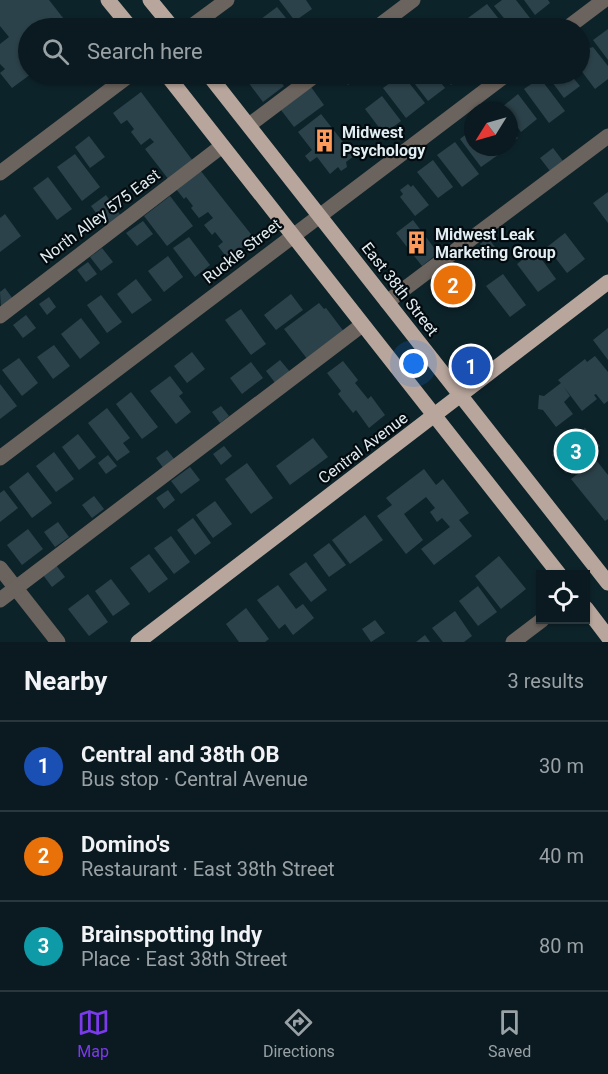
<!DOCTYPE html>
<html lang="en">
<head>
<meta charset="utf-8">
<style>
  body { margin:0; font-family:Roboto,sans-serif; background:#18272d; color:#f1f3f6 }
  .controls { position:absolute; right:18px; bottom:18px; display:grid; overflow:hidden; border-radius:0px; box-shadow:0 2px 4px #0004 }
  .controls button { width:54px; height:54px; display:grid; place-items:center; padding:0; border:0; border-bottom:2px solid #2a383e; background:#0a1a20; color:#f1f3f6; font:30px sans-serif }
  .compass { position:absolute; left:464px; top:102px; width:54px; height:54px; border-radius:50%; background:#0a1a20; box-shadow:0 2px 4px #0004; rotate:233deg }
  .you { position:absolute; left:414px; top:364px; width:21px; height:21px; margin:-15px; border:4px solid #fff; border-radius:50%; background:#1a73e8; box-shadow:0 0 0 9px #1a73e833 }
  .badge { display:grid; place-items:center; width:39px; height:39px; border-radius:50%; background:#7c3aed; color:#fff; font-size:20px; font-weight:700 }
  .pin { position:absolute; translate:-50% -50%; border:3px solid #fff; box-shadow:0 2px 6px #0006 }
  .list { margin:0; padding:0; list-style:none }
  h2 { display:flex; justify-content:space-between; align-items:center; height:78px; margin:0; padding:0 24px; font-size:26px }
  h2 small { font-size:20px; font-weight:400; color:#99a1a5 }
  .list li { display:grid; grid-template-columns:39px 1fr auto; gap:18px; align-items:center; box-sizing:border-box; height:90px; padding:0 24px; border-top:2px solid #2a383e }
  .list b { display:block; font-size:22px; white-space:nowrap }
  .list p { margin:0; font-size:20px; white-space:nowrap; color:#99a1a5 }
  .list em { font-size:20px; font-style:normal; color:#99a1a5 }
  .icon { flex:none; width:33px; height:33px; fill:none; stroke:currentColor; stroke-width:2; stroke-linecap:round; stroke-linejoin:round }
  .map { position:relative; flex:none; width:608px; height:642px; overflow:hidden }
  .search { position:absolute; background:#0a1a20; box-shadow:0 2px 4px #0004; left:18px; right:18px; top:18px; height:66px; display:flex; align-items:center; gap:15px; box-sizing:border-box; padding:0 21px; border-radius:33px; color:#99a1a5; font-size:22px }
  .sheet { height:348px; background:#0a1a20 }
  nav { display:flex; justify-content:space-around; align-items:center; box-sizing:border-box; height:84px; border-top:2px solid #2a383e; background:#0a1a20; font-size:16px; color:#99a1a5 }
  nav a { display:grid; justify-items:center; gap:3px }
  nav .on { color:#7c3aed }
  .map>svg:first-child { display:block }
  .building { fill:#2c424a }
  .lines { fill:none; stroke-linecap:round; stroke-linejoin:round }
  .minor { stroke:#6b635d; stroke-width:15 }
  .major { stroke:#b8a69c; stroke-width:15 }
  .labels { text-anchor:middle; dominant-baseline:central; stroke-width:4.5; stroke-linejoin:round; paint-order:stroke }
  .poi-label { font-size:16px; font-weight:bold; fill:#e0edf2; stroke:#040b0e; text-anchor:start }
  .street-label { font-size:16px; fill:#e0edf2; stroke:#040b0e }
</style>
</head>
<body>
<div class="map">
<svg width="608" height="642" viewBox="0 0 608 642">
  <rect width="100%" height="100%" fill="#0d232a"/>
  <!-- building -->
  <g class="building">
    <polygon points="0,0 49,0 71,28 28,28 28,74 31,74 12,88 0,73 5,69 0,64 0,44 9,37 0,26"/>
    <polygon points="279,0 306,0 312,9 295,21"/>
    <polygon points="502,0 516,0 530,18 516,28 512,28 494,6"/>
    <polygon points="524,0 548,0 550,3 535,15"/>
    <polygon points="487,4 506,28 476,28 468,18"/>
    <polygon points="277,7 294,28 269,28 261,19"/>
    <polygon points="398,20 404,28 386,28"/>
    <polygon points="608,29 608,60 593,40"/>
    <polygon points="587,43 590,48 593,47 608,66 608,79 595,89 580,69 580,49"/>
    <polygon points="259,74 275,74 284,86 263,102 248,82"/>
    <polygon points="339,74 360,74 362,75 348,85"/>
    <polygon points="402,74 425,103 406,118 383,88"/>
    <polygon points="410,74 434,74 445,88 428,101 408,75"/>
    <polygon points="441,74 465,74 451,85"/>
    <polygon points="546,74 570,74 580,86 564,98"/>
    <polygon points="540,78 565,111 549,123 524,89"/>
    <polygon points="311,87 324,105 294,127 281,110"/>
    <polygon points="141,92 193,161 169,180 145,149 154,142 150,138 141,145 131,132 134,129 127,120 121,124 113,113"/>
    <polygon points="518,94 537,119 521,132 509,116 509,111 505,111 502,107"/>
    <polygon points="382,96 401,121 384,134 365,109"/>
    <polygon points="321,114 354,156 346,162 347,167 341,171 338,167 330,174 317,157 310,162 305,156 312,150 298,132"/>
    <polygon points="509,126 518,138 509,145"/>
    <polygon points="473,129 473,147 492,147 498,155 481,167 460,139"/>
    <polygon points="89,136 105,157 90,168 75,147"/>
    <polygon points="455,142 479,174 462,187 437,155"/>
    <polygon points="553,148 563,161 550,171 540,158"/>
    <polygon points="75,154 100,187 82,201 57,167"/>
    <polygon points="433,160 453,187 438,198 417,172"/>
    <polygon points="200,170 254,238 228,259 218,246 223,242 215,232 212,235 204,225 213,218 208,212 199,218 191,208 193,206 186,197 184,199 176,189"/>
    <polygon points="48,177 72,209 57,220 33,188"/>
    <polygon points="408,184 411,187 413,185 429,205 415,216 400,197 403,194 400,190"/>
    <polygon points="608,192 608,223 593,203"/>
    <polygon points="106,195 121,216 106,227 91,206"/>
    <polygon points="170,196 193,226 167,246 144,216"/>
    <polygon points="5,214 21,236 0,252 0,218"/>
    <polygon points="413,220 438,253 422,266 396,233"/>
    <polygon points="143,221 153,234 137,246 126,233"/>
    <polygon points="565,233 585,259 567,273 547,247"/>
    <polygon points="189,237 210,265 195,277 173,248"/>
    <polygon points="488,238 495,247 487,253 480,244"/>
    <polygon points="102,248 113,262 101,271 90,257"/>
    <polygon points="535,250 556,279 538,292 517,264"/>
    <polygon points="168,256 183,277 164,292 148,271"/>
    <polygon points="88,262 97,274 86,282 77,270"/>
    <polygon points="461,267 472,282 445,304 433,288"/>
    <polygon points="503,274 526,305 510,317 486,286"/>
    <polygon points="136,279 152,300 132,314 117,294"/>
    <polygon points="5,288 13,299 1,307 0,292"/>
    <polygon points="291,294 303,310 276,330 264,315"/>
    <polygon points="101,295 122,322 107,333 87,305"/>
    <polygon points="49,297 56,307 47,315 39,304"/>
    <polygon points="319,303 324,309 326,308 345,333 308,360 284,329"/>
    <polygon points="241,309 266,344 251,355 225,320"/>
    <polygon points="26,315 36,328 23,338 13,325"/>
    <polygon points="81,318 100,343 80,359 61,334"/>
    <polygon points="608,328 608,360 593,340"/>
    <polygon points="54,345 70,366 53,379 37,357"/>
    <polygon points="192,352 205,369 187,383 174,366"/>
    <polygon points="595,356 608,372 608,401 604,404 596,394 594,395 597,399 582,411 564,387 570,396 564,402 573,414 556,427 543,410 538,409 539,395 544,396 561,383 558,380 585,359 587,362"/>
    <polygon points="19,358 38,383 22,396 2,370"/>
    <polygon points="280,360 291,373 276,384 266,371"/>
    <polygon points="343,361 358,380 355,383 368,399 371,396 385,415 369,428 356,410 353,413 338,394 341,391 327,373"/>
    <polygon points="251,362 263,378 242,394 230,378"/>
    <polygon points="170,376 183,393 179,396 191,412 176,424 150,391"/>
    <polygon points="0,384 17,406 0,419"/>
    <polygon points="131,392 158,427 142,439 116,404"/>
    <polygon points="221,406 229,416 220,423 212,412"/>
    <polygon points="107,408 130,438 123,443 130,452 117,461 88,423"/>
    <polygon points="585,428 600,446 566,473 552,455 566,443 564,441 572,435 573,437"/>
    <polygon points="78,434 96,457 79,470 62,447"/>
    <polygon points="313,438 328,457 290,485 276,466"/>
    <polygon points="224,446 232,456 221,465 213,454"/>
    <polygon points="167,450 175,460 164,469 156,458"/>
    <polygon points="54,452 74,479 56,492 36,466"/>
    <polygon points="108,455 117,466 106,474 98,463"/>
    <polygon points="596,460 608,475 608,519 605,521 571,479"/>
    <polygon points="247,463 273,498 251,514 225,479"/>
    <polygon points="190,467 200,480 181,494 171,481"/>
    <polygon points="424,469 436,485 443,479 469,513 459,520 472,536 434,565 421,549 450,527 442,518 437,522 430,512 435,508 426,497 404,514 423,540 406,554 377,516 392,505 386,498"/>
    <polygon points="28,472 52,503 32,518 9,487"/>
    <polygon points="4,490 18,508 0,522 0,493"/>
    <polygon points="168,490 175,500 164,509 156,498"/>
    <polygon points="94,496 104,509 92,518 82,505"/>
    <polygon points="215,501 232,524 213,538 196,515"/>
    <polygon points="365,515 383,540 350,564 332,540"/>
    <polygon points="193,518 211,543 195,555 177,530"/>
    <polygon points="58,522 69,537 55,547 44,532"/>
    <polygon points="28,529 43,549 22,565 7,545"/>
    <polygon points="171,536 190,562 174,574 154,548"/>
    <polygon points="329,543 346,565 329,577 313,555"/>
    <polygon points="149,554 168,579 149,593 130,568"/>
    <polygon points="499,556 526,589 501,609 475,576"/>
    <polygon points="306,562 327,590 311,602 289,574"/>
    <polygon points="56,565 65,577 52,587 43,575"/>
    <polygon points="111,579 130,604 113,616 95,591"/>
    <polygon points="278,585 296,609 303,604 314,618 293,635 285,624 279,629 257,600"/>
    <polygon points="478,586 497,612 478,626 459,601"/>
    <polygon points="88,594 108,622 89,636 68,609"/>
    <polygon points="246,608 269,639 265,642 239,642 226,624"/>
    <polygon points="455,611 472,636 464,642 443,642 432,628"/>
    <polygon points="375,620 385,633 371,642 362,629"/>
    <polygon points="425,635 430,642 416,642"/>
  </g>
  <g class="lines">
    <!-- minor -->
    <g class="minor">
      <polyline points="189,28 227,0"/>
      <polyline points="376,28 413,0"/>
      <polyline points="567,28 604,0"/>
      <polyline points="249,125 317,74"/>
      <polyline points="0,173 131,74"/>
      <polyline points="387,302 608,136"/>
      <polyline points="0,316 222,146"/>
      <polyline points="0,458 507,74"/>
      <polyline points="0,568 58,642"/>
      <polyline points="0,600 362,325"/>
      <polyline points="513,642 542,620"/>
    </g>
    <!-- major -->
    <g class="major">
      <polyline points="108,0 131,28"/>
      <polyline points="150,0 173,28"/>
      <polyline points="166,74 559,574"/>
      <polyline points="208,74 608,583"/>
      <polyline points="586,608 608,637"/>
      <polyline points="138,642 608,282"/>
    </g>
  </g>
  <!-- icons -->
  <defs>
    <symbol id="building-bare" viewBox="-9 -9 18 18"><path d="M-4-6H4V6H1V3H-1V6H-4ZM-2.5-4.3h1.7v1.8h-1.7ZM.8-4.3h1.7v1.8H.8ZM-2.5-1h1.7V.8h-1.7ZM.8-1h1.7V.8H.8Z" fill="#ff9b5a" stroke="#040b0e" stroke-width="2.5" paint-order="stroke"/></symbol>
  </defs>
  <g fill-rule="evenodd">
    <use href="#building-bare" x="308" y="124" width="33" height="33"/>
    <use href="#building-bare" x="400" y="226" width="33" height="33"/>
  </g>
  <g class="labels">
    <!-- poi labels -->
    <g class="poi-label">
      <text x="342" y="132">Midwest<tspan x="342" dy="18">Psychology</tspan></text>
      <text x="435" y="234">Midwest Leak<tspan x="435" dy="18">Marketing Group</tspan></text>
    </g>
    <!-- street labels -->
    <g class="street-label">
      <text transform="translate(100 216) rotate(-37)">North Alley 575 East</text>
      <text transform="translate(242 251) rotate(-38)">Ruckle Street</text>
      <text transform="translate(400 289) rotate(52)">East 38th Street</text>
      <text transform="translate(363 448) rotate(-37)">Central Avenue</text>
    </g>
  </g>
</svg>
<div class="controls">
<button><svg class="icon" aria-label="locate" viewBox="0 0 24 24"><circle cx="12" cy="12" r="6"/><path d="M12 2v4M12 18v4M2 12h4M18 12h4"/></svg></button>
</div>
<svg class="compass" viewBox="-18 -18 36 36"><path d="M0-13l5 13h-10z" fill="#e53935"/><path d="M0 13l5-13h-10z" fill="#99a1a5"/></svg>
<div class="you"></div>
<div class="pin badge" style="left:471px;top:366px;background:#1a4fb4">1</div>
<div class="pin badge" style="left:453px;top:285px;background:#e8710a">2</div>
<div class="pin badge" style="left:576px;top:451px;background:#0f9aa8">3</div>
<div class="search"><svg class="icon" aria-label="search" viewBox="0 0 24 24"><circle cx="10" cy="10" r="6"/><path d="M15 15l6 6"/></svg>Search here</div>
</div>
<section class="sheet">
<h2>Nearby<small>3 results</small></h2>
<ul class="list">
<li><span class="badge" style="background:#1a4fb4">1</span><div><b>Central and 38th OB</b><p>Bus stop · Central Avenue</p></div><em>30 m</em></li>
<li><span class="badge" style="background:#e8710a">2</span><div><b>Domino's</b><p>Restaurant · East 38th Street</p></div><em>40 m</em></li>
<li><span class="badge" style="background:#0f9aa8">3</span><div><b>Brainspotting Indy</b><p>Place · East 38th Street</p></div><em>80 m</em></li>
</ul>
</section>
<nav>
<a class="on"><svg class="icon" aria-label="map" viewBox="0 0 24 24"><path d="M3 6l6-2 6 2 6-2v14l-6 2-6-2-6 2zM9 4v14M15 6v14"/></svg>Map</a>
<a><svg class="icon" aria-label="directions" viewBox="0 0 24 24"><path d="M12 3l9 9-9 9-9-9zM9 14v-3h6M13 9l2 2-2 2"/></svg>Directions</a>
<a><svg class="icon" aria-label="saved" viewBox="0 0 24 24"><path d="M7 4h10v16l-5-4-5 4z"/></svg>Saved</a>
</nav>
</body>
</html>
